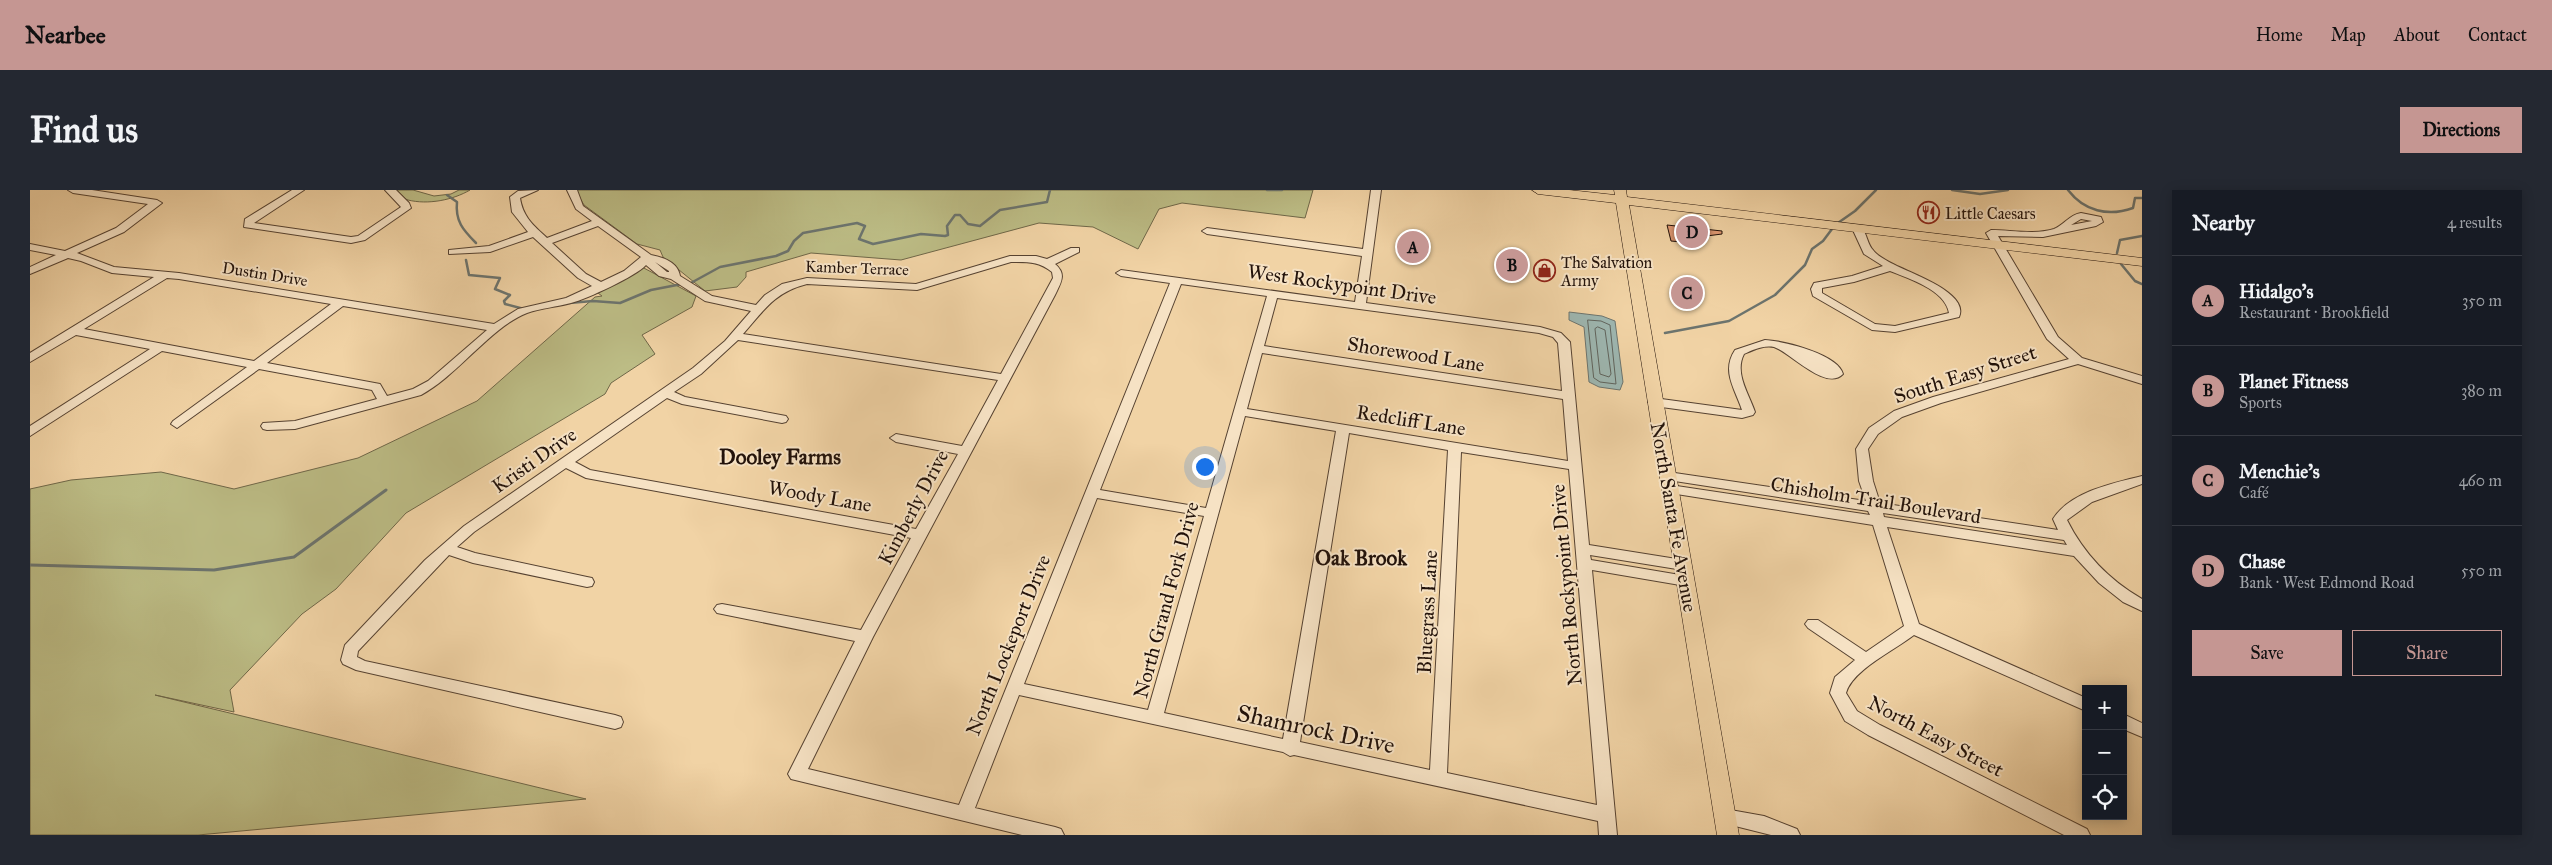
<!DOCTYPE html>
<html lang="en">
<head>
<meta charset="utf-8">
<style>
  body { margin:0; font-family:"IM FELL Great Primer",serif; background:#242831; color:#f1f3f6 }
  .controls { position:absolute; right:15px; bottom:15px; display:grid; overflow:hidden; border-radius:0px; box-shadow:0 2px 12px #0003 }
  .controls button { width:45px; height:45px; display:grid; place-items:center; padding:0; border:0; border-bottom:1px solid #363941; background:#171b24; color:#f1f3f6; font:25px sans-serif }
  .you { position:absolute; left:1174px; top:276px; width:18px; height:18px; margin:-12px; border:4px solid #fff; border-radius:50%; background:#1a73e8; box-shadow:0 0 0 8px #1a73e833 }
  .badge { display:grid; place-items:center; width:32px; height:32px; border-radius:50%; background:#c59692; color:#111; font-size:16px; font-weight:700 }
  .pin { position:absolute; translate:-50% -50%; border:2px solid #fff; box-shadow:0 1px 5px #0006 }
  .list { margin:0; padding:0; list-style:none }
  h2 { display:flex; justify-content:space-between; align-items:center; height:65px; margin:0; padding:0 20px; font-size:21px }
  h2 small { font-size:16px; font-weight:400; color:#9ea1a6 }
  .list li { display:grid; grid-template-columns:32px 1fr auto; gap:15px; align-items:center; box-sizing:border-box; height:90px; padding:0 20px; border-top:1px solid #363941 }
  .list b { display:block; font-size:19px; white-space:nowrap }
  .list p { margin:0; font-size:16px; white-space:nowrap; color:#9ea1a6 }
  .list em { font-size:16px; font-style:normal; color:#9ea1a6 }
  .actions { display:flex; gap:10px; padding:15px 20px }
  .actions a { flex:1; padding:11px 0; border:1px solid #c59692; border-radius:0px; text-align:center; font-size:18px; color:#c59692 }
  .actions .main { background:#c59692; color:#111 }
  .icon { flex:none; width:28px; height:28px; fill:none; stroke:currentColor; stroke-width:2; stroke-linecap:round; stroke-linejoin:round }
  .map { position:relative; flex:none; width:2112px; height:645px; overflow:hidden; border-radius:0px }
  header { display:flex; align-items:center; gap:30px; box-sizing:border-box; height:70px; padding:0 25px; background:#c59692; color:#111 }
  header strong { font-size:24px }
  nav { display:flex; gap:28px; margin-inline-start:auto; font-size:18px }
  .intro { display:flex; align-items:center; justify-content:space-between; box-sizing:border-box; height:120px; padding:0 30px }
  h1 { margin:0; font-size:35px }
  .button { padding:12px 22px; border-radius:0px; background:#c59692; color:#111; font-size:18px; font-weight:700 }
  main { display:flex; gap:30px; padding:0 30px }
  aside { flex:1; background:#171b24; border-radius:0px; box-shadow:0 2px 12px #0003 }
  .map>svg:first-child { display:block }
  .green { fill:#bcbc85; stroke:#6f6748 }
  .water { fill:#9db6b0; stroke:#6c746e }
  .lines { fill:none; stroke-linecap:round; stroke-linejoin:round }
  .shore { stroke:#60645d; stroke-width:1 }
  .stream-far1 { stroke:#6c746e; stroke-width:2.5 }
  .stream { stroke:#6c746e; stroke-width:3 }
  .building { fill:#e19b75; stroke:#22120a }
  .minor-casing { stroke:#564231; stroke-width:2 }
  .major-casing { stroke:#22120a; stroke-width:1 }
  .minor { fill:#f6e2c4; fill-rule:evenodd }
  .major { fill:#f1d3a5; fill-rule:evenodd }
  .labels { text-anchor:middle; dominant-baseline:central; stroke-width:4; stroke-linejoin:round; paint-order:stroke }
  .far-poi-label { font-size:16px; fill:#22120a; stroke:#f6e2c4; text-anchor:start }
  .far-street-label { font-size:16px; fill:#22120a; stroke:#f6e2c4 }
  .street-label { font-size:20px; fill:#22120a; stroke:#f6e2c4 }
  .neighbourhood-label { font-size:21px; font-weight:bold; fill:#22120a; stroke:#f6e2c4 }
  .near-street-label { font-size:24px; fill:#22120a; stroke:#f6e2c4 }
</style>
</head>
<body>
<header>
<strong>Nearbee</strong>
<nav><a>Home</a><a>Map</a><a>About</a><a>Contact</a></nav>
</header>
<div class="intro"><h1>Find us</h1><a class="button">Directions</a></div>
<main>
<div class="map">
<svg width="2112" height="645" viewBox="0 0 2112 645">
  <rect width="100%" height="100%" fill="#f1d3a5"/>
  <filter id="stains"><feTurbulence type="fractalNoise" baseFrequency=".004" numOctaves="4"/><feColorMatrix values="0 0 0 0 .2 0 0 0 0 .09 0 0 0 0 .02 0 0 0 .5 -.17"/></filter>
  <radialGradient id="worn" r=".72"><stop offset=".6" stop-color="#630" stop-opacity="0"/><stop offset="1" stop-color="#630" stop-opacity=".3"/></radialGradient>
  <!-- green -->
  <g class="green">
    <path d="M366,0H383L404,6L421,4L429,0H440C423,10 398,15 378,10C374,9 370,3 366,0Z"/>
    <polygon points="545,0 1283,0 1275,28 1152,13 1129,19 1108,59 1063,37 1009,33 871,70 781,63 716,82 716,87 707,97 675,101 633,67 630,60 607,54 554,15"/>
    <polygon points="612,77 666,106 662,117 612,145 625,164 581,193 575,204 376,323 306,399 272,424 200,500 204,522 125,505 556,609 168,645 0,645 0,299 41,290 131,282 204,299 328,268 447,211 565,107 572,106 564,100"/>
  </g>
  <!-- water -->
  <polygon class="water" points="1539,122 1572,126 1585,131 1593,192 1590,200 1569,197 1559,192 1554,137 1539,130"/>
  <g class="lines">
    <!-- shore -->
    <g class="shore">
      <polygon points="1558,130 1571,131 1580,135 1586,194 1570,192 1564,188"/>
      <polygon points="1568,137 1575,140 1581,184 1579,187 1570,184 1565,139"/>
    </g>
    <!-- stream-far1 -->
    <g class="stream-far1">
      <polyline points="1237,0 1252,0"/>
      <polyline points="1922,0 1950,4 1978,0"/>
      <path d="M2038,0C2054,21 2078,27 2103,18L2105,8H2112"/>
      <path d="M417,5L427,12C425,31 433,40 446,53"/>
      <polyline points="2087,63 2090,50 2112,46"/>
      <polyline points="436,70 439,85 470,88 465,99 480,105 474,111 475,114 494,119"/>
      <polyline points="2091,74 2105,91 2112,94"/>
      <polyline points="659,94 690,77 746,66 758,61 764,51 773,43 827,33 835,36 829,49 843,54 891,44 915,46 918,45 917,36 925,25 930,25 938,34 950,36 970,20 1017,12 1020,0"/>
      <polyline points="539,113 563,111 590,113 621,100 652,94"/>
      <polyline points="1635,143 1699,131 1745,105 1775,75 1782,59 1793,51 1805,35 1825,21 1846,0"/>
    </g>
    <!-- stream -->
    <polyline class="stream" points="0,375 184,380 264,367 356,300"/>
  </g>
  <!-- building -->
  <polygon class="building" points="1637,35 1692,41 1692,44 1661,48 1662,53 1641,51"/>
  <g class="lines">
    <defs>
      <g id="minor">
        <path d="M38,0H62L127,10L132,13L94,42L47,63L84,77L149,83L464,134L488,119L536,108L562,96L548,88L503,47L460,62L419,64V60L459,56L498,42L482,22L480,7L488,1L508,0L490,8C493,27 503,35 517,48L562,31L546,19L537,0H547L553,16L621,65C632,67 648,72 650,86L682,106L726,115L735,105L752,94L777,88L886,94L980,66H1006L1017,69L1041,58H1049V62L1025,74C1037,84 1031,92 1025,105L843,447L778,579L929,615L1140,93L1091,86L1086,83L1091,80L1325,112L1332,66L1177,44L1172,41L1177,38L1333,59L1341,0H1351L1336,113L1510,137L1531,143L1540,152L1559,355L1653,370L1660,375L1653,380L1560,365L1561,370L1656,386L1661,387L1663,391L1661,395L1656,396L1562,380L1587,645H1569L1568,631L1264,565L1260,566L1253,562L989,505L945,618L1025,637L1031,639L1034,645H992L761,589L758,584L825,451L692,424L687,423L684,419L687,415L692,414L831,440L881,348L556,288L536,278L444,342L427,357L445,363L557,387L562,388L564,392L562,396L557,397L443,373L419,365L328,461L327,467L335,471L585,525L591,527L593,532L591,537L585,539L326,480L313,474L311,470L315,455L395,370L434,336L663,178L695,151L721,121L675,111L641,89L629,86L616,75C606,86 557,109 541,113C527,117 511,118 497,123C461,137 428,185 391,205L265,239L237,240L233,239L231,236L233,233L265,231L347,209L342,200L229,179L147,238L141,234L143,231L217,177L132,161L0,246V236L120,159L46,145L0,172V163L124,87L82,83L51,71L38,68L0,84V77L26,65L0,60V54L35,61L86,38L118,14L43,3ZM568,36L611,67L594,81L571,92L556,84L522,53ZM625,72L639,81V82H637ZM981,72C997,72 1009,71 1022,82L1023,88L971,184L713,144C734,120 745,102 777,94L887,100ZM137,88L149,89L301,114L224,171L54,139ZM1151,94L1237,106L1176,318L1070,300ZM1247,108L1509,143L1523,147L1528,153L1532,201L1234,156ZM313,116L457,140L398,191L383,199L357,206L350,194L237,173ZM708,150L968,190L932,256L866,244L860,248L866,252L928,264L886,339L560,280L545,272L637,208L652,214L752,233L756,232L758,229L756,226L655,207L644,202L671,184ZM1232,163L1533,209L1538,271L1217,219ZM1215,226L1306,241L1253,549L1134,523ZM1319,243L1418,260L1400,580L1270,552ZM1431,262L1539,279L1567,615L1417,583ZM1067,308L1174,326L1118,520L994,494Z"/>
        <polygon points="262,0 274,0 224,33 321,47 328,46 371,17 355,0 366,0 379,13 381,18 335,50 321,53 214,37 215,29"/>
        <path d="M2051,23L2071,27L2073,32L2066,36L2013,47L1968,46L2028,147L2052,168L2112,186V194L2048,174L1911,213L1872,227L1848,244L1838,259L1843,291L1850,313L2028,340L2023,329C2040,302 2083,293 2112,286V294L2062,312L2037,330C2054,364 2079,390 2112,409V421L2093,412L2069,393L2044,366L1857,337L1889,434L2056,508V521L1884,445C1865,460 1822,480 1816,503L1827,521L1850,535L2057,639L2060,645H2034L1838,545L1815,531L1800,503L1805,487L1825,470L1778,438L1775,434L1778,430H1788L1836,462L1874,436L1843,335L1640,303L1633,299L1640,295L1840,325L1838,321L1638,290L1631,286L1638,282L1836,311L1829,291L1826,259L1839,238L1864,221L1903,207L2039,169L2017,149L1956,43L1961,40C1980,40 2006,45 2024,39C2034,35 2039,25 2051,23ZM2051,29L2062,31L2041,35ZM1853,323L2034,350L2037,355L1854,327Z"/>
        <path d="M1827,35C1837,38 1836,53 1843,60C1847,66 1859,72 1865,75C1880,83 1940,103 1929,127L1865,142L1842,140L1783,106L1781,99L1784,93L1822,86L1853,76L1834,64L1822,38ZM1860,81C1880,89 1915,100 1919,123L1865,136L1845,134L1792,103V98L1824,92Z"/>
        <path d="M1735,150C1753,151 1808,164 1813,184C1796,202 1760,162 1744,157C1733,155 1723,160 1714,164C1704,183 1719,204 1725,222L1723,225L1712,228L1624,216L1618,212L1624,208L1712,220C1705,199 1691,181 1705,160Z"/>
        <polygon points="2093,524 2112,533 2112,547 2093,539"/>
        <polygon points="1695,619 1734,626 1767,639 1770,645 1741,645 1689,632 1686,627 1689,622"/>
      </g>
      <polygon id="major" points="1502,0 1539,0 1585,5 1584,0 1596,0 1597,7 2112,68 2112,76 1599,15 1709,645 1687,645 1586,13 1508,4"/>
    </defs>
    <!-- minor casing -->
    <use href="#minor" class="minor-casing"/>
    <!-- major casing -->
    <use href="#major" class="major-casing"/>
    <!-- minor -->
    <use href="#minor" class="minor"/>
    <!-- major -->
    <use href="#major" class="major"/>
  </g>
  <!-- icons -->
  <defs>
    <symbol id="restaurant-ring" viewBox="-11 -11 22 22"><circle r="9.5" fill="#f6e2c4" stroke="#8f2418" stroke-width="1.5"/><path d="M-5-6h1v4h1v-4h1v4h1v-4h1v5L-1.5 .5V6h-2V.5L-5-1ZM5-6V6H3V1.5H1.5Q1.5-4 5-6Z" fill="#8f2418"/></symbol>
    <symbol id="shop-ring" viewBox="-11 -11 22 22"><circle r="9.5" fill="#f6e2c4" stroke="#8f2418" stroke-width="1.5"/><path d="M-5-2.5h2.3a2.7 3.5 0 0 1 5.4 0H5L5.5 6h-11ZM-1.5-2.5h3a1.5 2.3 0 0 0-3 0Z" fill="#8f2418"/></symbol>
  </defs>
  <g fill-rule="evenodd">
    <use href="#restaurant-ring" x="1886" y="10" width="25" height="25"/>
    <use href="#shop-ring" x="1502" y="68" width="25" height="25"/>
  </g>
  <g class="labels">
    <!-- far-poi labels -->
    <g class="far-poi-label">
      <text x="1915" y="23">Little Caesars</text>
      <text x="1531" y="72">The Salvation<tspan x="1531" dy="18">Army</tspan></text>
    </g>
    <!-- far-street labels -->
    <g class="far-street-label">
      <text transform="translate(827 78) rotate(2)">Kamber Terrace</text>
      <text transform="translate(235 84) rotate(9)">Dustin Drive</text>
    </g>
    <!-- street labels -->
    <g class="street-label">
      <text transform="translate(1312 94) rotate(8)">West Rockypoint Drive</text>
      <text transform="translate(1386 164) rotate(9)">Shorewood Lane</text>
      <text transform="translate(1935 184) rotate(-18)">South Easy Street</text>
      <text transform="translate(1381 230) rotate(9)">Redcliff Lane</text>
      <text transform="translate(504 270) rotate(-35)">Kristi Drive</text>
      <text transform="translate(790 306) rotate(10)">Woody Lane</text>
      <text transform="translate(1846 310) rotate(9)">Chisholm Trail Boulevard</text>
      <text transform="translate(883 317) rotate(-62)">Kimberly Drive</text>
      <text transform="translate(1644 327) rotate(80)">North Santa Fe Avenue</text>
      <text transform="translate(1536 395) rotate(-95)">North Rockypoint Drive</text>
      <text transform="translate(1136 410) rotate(-75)">North Grand Fork Drive</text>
      <text transform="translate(1397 422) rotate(-87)">Bluegrass Lane</text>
      <text transform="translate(978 455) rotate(-68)">North Lockeport Drive</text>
      <text transform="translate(1906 546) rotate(28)">North Easy Street</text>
    </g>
    <!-- neighbourhood labels -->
    <g class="neighbourhood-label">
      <text x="750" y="267">Dooley Farms</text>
      <text x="1331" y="368">Oak Brook</text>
    </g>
    <!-- near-street labels -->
    <g class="near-street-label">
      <text transform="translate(1286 539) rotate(12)">Shamrock Drive</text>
    </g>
  </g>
  <rect width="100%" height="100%" filter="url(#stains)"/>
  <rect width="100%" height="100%" fill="url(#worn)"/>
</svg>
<div class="controls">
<button>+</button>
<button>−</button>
<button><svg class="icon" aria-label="locate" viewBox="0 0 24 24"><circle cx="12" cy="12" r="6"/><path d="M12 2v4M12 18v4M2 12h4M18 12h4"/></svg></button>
</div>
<div class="you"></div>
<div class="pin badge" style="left:1383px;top:57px">A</div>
<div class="pin badge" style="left:1482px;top:75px">B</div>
<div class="pin badge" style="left:1657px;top:103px">C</div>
<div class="pin badge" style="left:1662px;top:42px">D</div>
</div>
<aside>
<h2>Nearby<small>4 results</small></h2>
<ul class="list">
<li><span class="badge">A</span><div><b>Hidalgo's</b><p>Restaurant · Brookfield</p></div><em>350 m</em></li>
<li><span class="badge">B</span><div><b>Planet Fitness</b><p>Sports</p></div><em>380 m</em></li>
<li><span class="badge">C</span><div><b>Menchie's</b><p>Café</p></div><em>460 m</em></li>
<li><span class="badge">D</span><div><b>Chase</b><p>Bank · West Edmond Road</p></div><em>550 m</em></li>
</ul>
<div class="actions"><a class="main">Save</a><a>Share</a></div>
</aside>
</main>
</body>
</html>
